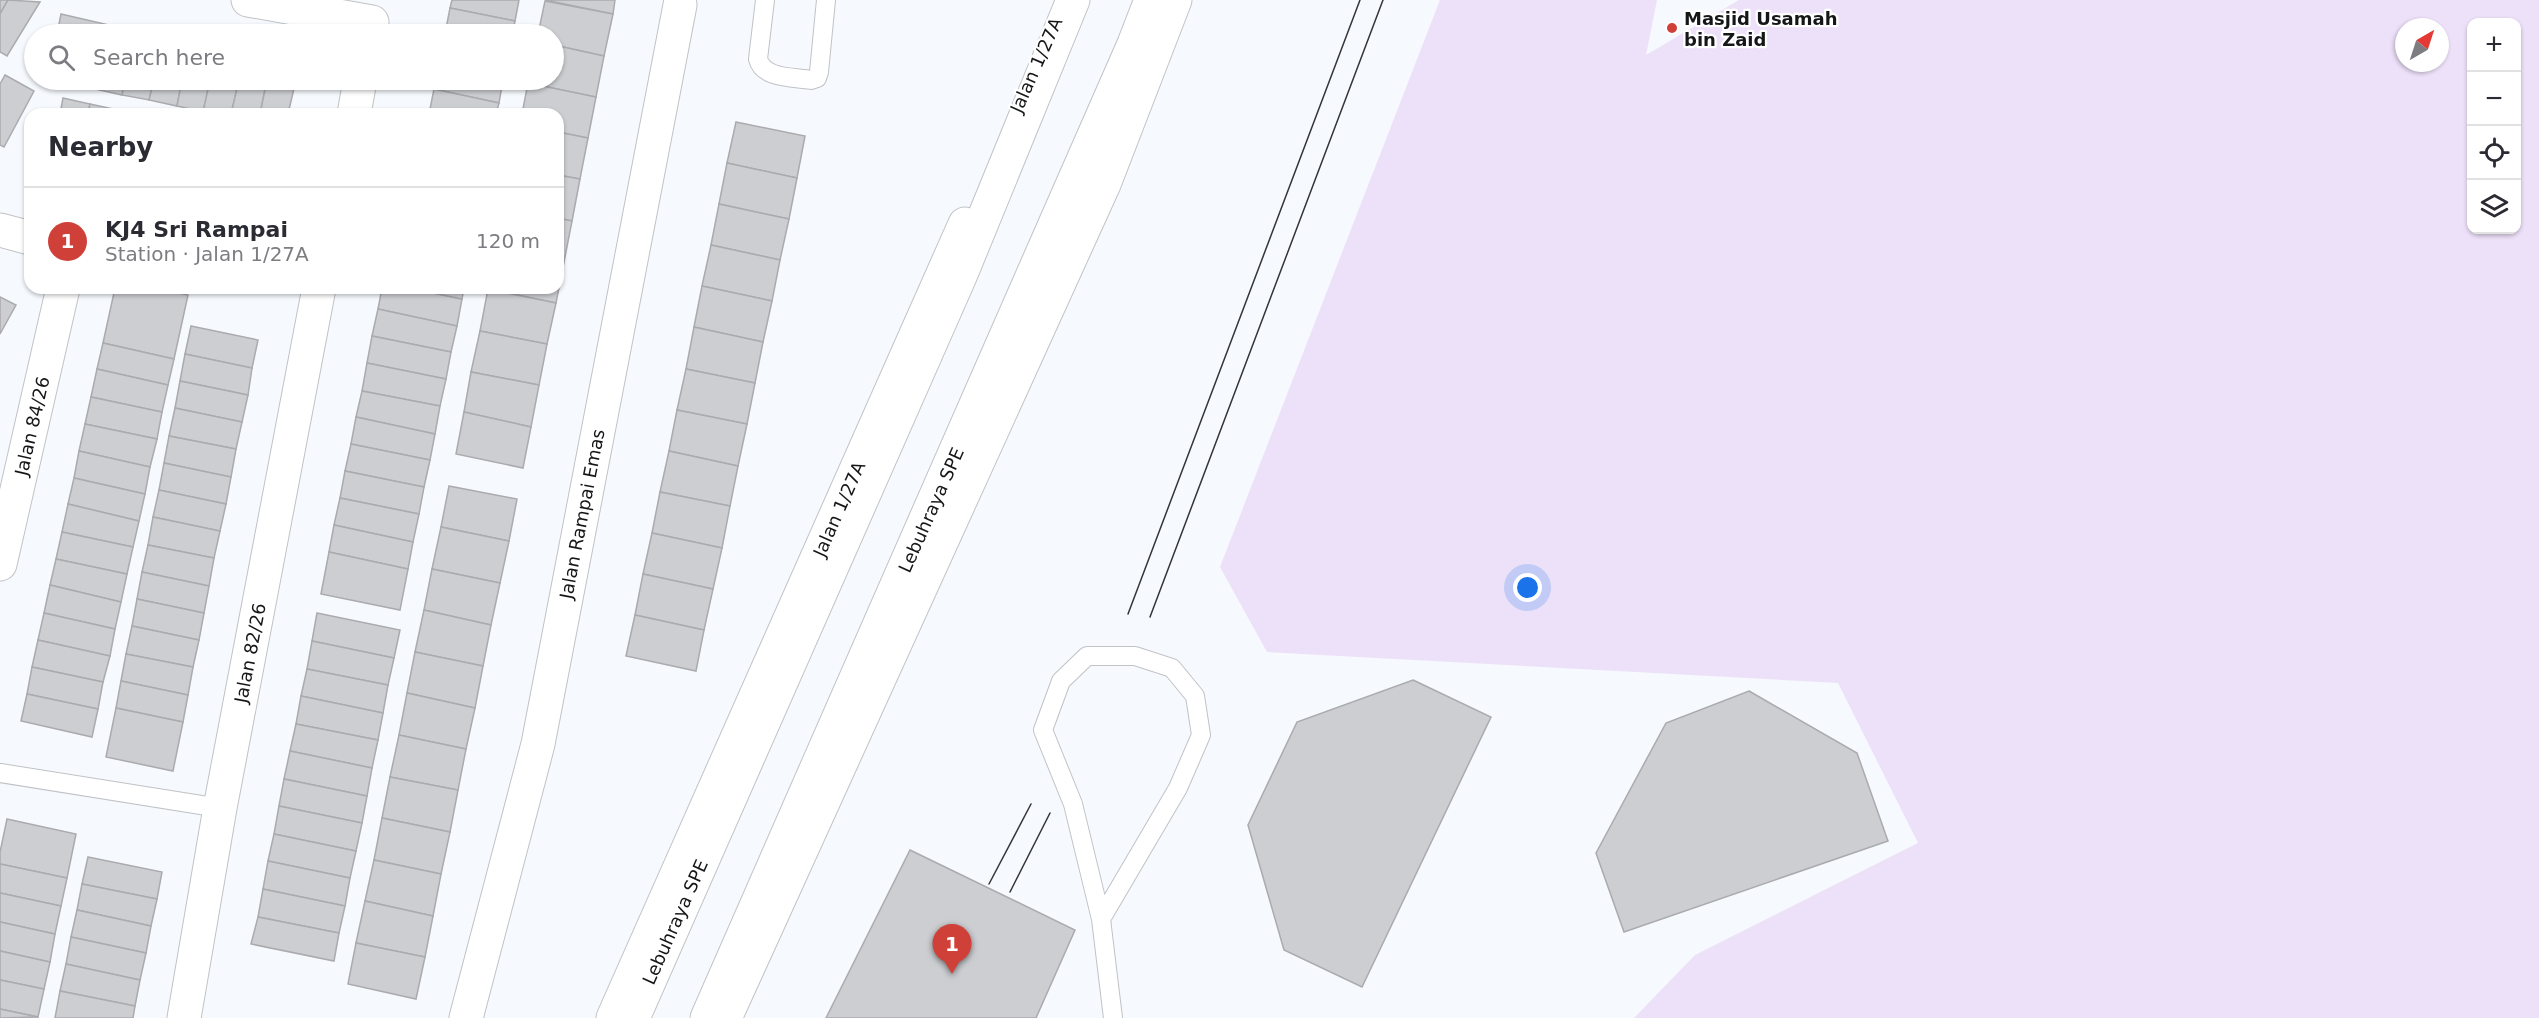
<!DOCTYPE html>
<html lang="en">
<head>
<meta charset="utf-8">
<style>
  body { margin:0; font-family:"DejaVu Sans",sans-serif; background:#f7f7f7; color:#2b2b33 }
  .controls { position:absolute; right:18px; top:18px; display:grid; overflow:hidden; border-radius:12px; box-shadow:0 2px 4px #0004 }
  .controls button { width:54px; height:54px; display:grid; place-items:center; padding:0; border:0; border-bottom:2px solid #e1e1e2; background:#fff; color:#2b2b33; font:30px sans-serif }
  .compass { position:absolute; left:2395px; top:18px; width:54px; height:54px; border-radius:50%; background:#fff; box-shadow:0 2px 4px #0004; rotate:39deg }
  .you { position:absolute; left:1528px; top:588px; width:21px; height:21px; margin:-15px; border:4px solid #fff; border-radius:50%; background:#1a73e8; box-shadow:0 0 0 9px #1a73e833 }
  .badge { display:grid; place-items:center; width:39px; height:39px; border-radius:50%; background:#cf4138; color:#fff; font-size:20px; font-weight:700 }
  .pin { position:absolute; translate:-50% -50px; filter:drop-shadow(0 2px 3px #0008) }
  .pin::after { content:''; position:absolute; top:32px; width:21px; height:18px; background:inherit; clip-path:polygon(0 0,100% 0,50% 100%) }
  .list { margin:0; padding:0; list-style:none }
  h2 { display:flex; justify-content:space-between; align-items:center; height:78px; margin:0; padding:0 24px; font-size:26px }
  h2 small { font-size:20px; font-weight:400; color:#7c7c81 }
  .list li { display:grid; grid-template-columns:39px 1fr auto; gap:18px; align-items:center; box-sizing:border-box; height:108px; padding:0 24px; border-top:2px solid #e1e1e2 }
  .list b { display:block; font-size:22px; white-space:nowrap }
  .list p { margin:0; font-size:20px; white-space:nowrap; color:#7c7c81 }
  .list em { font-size:20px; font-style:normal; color:#7c7c81 }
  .icon { flex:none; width:33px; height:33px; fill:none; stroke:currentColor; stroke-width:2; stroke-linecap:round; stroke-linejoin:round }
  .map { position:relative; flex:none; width:2539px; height:1018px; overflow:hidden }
  .search { position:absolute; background:#fff; box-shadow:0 2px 4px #0004; left:24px; top:24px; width:540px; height:66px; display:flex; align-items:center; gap:15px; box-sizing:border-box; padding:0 21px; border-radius:33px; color:#7c7c81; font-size:22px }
  .panel { position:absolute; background:#fff; box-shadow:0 2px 4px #0004; left:24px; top:108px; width:540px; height:186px; border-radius:18px }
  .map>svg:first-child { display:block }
  .green { fill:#ede1f9; fill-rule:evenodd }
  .building { fill:#cdced2; stroke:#aaaaaf; stroke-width:1.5 }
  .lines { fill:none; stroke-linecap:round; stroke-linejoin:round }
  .lane-casing { stroke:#c0c3c6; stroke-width:20 }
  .street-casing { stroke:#c0c3c6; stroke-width:35 }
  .primary-casing { stroke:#c0c3c6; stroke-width:35 }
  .highway-casing { stroke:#c0c3c6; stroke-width:35 }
  .lane { stroke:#fff; stroke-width:18 }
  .street { stroke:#fff; stroke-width:33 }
  .primary { stroke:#fff; stroke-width:33 }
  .highway { stroke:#fff; stroke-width:33 }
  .tram { stroke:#343537; stroke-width:1.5 }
  .poi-dot { fill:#cf4138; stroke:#fff; stroke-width:2 }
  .labels { text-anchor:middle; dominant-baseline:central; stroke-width:4.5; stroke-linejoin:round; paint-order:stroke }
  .poi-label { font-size:18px; font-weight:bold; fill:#151617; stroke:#fff; text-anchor:start }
  .street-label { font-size:18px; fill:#151617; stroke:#fff }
</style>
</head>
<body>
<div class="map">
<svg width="2539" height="1018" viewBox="0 0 2539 1018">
  <rect width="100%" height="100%" fill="#f6f9fd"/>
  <!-- green -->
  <path class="green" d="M1440,0H1657L1646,55L1739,0H2539V1018H1634L1695,955L1918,843L1838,683L1267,652L1220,567ZM2472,22H2516V230H2472ZM2404,27H2440V63H2404Z"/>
  <!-- building -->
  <g class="building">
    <polygon points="0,0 8,0 0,14"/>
    <polygon points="8,0 40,2 7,56 0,52 0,14"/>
    <polygon points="452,0 519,0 515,21 450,8"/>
    <polygon points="545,0 615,0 613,14"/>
    <polygon points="545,1 613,14 604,56 554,45 554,34 538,34"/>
    <polygon points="450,8 515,21 512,34 445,34"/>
    <polygon points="61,14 109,25 107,34 57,34"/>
    <polygon points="109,25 136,31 135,34 107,34"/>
    <polygon points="554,45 604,56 596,97 528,83 529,80 554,80"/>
    <polygon points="5,75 34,91 4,147 0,145 0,84"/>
    <polygon points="52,80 97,80 95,89"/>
    <polygon points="97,80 125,80 122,95 95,89"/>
    <polygon points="125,80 154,80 149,100 122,95"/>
    <polygon points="154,80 182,80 177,106 149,100"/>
    <polygon points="182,80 210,80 203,112 177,106"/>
    <polygon points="210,80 239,80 231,114 203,112"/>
    <polygon points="239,80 267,80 260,114 231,114"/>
    <polygon points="267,80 296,80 288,114 260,114"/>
    <polygon points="436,80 503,80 499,103 434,89"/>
    <polygon points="528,83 596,97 588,138 558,132 558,114 522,114"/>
    <polygon points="434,89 499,103 496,114 429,114"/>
    <polygon points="63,98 90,104 88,114 60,114"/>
    <polygon points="90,104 118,110 117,114 88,114"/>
    <polygon points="736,122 805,136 797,178 727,163"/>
    <polygon points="558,132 588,138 580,179 558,175"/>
    <polygon points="727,163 797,178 789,219 719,204"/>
    <polygon points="558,175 580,179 572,221 558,218"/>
    <polygon points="719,204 789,219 780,260 711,245"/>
    <polygon points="558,218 572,221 564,262 558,261"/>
    <polygon points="711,245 780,260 772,301 702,286"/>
    <polygon points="558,261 564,262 556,303 488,289 558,288"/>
    <polygon points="702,286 772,301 763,342 694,327"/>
    <polygon points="115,288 156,288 188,295 174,359 103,343"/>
    <polygon points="382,288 410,288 462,299 457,326 378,309"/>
    <polygon points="410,288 464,288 462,299"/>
    <polygon points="488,289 556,303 547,344 480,331"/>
    <polygon points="0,297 16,305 0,334"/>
    <polygon points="378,309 457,326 451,352 372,336"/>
    <polygon points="191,326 258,340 252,368 185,354"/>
    <polygon points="694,327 763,342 755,383 686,369"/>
    <polygon points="480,331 547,344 539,385 471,372"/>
    <polygon points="372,336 451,352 446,379 367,363"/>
    <polygon points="103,343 174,359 168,385 97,369"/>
    <polygon points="185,354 252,368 248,395 180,381"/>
    <polygon points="367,363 446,379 440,406 362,391"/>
    <polygon points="97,369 168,385 162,412 91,397"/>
    <polygon points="686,369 755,383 747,424 677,410"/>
    <polygon points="471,372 539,385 531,427 464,412"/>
    <polygon points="180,381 248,395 242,422 175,408"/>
    <polygon points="362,391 440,406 435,434 356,417"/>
    <polygon points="91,397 162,412 157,439 85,424"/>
    <polygon points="175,408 242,422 236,449 169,436"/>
    <polygon points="677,410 747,424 738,466 669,451"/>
    <polygon points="464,412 531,427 523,468 456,454"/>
    <polygon points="356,417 435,434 430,460 351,444"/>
    <polygon points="85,424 157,439 150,467 79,451"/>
    <polygon points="169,436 236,449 231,477 164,463"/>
    <polygon points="351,444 430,460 424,487 345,471"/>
    <polygon points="79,451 150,467 145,494 74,478"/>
    <polygon points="669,451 738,466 730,506 660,492"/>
    <polygon points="164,463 231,477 226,504 159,490"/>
    <polygon points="345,471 424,487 419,514 340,498"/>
    <polygon points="74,478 145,494 139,521 68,504"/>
    <polygon points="449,486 517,499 509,541 441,527"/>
    <polygon points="159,490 226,504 220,531 153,517"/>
    <polygon points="660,492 730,506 722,548 652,533"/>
    <polygon points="340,498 419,514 413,542 334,525"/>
    <polygon points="68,504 139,521 133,547 62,532"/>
    <polygon points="153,517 220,531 214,558 148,545"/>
    <polygon points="334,525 413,542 408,569 329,552"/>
    <polygon points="441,527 509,541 500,583 432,569"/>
    <polygon points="62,532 133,547 127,574 56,559"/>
    <polygon points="652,533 722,548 713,589 643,574"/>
    <polygon points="148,545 214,558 209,586 142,572"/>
    <polygon points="329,552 408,569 400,610 321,594"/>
    <polygon points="56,559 127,574 121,602 50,585"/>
    <polygon points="432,569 500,583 491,625 424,610"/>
    <polygon points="142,572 209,586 204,613 137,599"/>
    <polygon points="643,574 713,589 704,630 635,615"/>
    <polygon points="50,585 121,602 115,629 44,613"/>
    <polygon points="137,599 204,613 199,640 132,626"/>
    <polygon points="424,610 491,625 483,666 415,652"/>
    <polygon points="44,613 115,629 110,656 38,640"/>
    <polygon points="317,613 400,630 394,658 312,641"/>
    <polygon points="635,615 704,630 696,671 626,656"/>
    <polygon points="132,626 199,640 193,667 126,654"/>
    <polygon points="38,640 110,656 103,682 32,667"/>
    <polygon points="312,641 394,658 388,685 307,669"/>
    <polygon points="415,652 483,666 475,708 407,693"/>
    <polygon points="126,654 193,667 188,695 121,681"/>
    <polygon points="32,667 103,682 98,709 27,694"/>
    <polygon points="307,669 388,685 383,713 301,696"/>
    <polygon points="1413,680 1491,717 1362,987 1284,950 1248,825 1297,722"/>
    <polygon points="121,681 188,695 183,722 116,708"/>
    <polygon points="1749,691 1857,753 1888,841 1624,932 1596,853 1666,723"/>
    <polygon points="407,693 475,708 466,749 399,735"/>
    <polygon points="27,694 98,709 92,737 21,721"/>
    <polygon points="301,696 383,713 378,740 296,724"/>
    <polygon points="116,708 183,722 173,771 106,757"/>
    <polygon points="296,724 378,740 372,768 290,751"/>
    <polygon points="399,735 466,749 458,790 390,777"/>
    <polygon points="290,751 372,768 367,796 284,779"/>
    <polygon points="390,777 458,790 450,832 382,818"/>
    <polygon points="284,779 367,796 362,823 279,806"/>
    <polygon points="279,806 362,823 356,851 274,834"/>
    <polygon points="382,818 450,832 441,874 374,860"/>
    <polygon points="7,819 76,834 67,878 0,864 0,852"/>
    <polygon points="274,834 356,851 350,878 268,861"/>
    <polygon points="910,850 1075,930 1036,1018 826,1018"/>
    <polygon points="88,857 162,872 157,899 82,884"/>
    <polygon points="374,860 441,874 433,916 365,901"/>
    <polygon points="268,861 350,878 345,906 263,889"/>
    <polygon points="0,864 67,878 61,906 0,893"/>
    <polygon points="82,884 157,899 151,926 77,910"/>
    <polygon points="263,889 345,906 339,933 258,917"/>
    <polygon points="0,893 61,906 55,934 0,922"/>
    <polygon points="365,901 433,916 425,957 356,943"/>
    <polygon points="77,910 151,926 146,953 71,937"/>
    <polygon points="258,917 339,933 334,961 251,944"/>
    <polygon points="0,922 55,934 50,962 0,951"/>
    <polygon points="71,937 146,953 140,980 66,964"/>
    <polygon points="356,943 425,957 416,999 348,984"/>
    <polygon points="0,951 50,962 44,989 0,980"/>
    <polygon points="66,964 140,980 135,1006 60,991"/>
    <polygon points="0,980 44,989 38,1017 0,1009"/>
    <polygon points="60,991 135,1006 133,1018 55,1018"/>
    <polygon points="0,1009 38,1017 0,1018"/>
  </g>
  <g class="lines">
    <defs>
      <g id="lane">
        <path d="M765,0L758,59C763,79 794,77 811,80L817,78L819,72L826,0"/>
        <polyline points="0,773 220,808"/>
        <polyline points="1101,919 1178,788 1201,735 1195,696 1172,668 1135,656 1087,656 1061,681 1043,730 1073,804 1101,919 1113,1018"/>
      </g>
      <g id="street">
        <polyline points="248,0 372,22"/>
        <polyline points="354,114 360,80"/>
        <polyline points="0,230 30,238"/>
        <polyline points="0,564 63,288"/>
        <polyline points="184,1018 220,808 319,288"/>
        <polyline points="466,1018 538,744 680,5"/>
      </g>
      <g id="primary">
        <polyline points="613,1018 965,224"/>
        <polyline points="725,1018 1104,184 1175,0"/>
      </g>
      <g id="highway">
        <polyline points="633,1018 961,274 1073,0"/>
        <polyline points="707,1018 1134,44 1151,0"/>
      </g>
    </defs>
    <!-- lane casing -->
    <use href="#lane" class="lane-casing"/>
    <!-- street casing -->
    <use href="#street" class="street-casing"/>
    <!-- primary casing -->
    <use href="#primary" class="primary-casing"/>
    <!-- highway casing -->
    <use href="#highway" class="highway-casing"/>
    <!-- lane -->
    <use href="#lane" class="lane"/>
    <!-- street -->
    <use href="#street" class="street"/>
    <!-- primary -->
    <use href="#primary" class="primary"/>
    <!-- highway -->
    <use href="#highway" class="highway"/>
    <!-- tram -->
    <g class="tram">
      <polyline points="1128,614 1360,0"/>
      <polyline points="1150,617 1383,0"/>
      <polyline points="989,884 1031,804"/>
      <polyline points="1010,892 1050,813"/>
    </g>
  </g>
  <!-- markers -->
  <circle class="poi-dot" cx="1672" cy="28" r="6"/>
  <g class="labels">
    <!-- poi labels -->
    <g class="poi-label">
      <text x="1684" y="18">Masjid Usamah<tspan x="1684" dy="21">bin Zaid</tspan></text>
    </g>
    <!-- street labels -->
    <g class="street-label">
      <text transform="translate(1036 65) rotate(-66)">Jalan 1/27A</text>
      <text transform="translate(32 426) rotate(-77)">Jalan 84/26</text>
      <text transform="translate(839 509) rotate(-66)">Jalan 1/27A</text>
      <text transform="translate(931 510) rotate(-66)">Lebuhraya SPE</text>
      <text transform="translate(582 514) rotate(-79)">Jalan Rampai Emas</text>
      <text transform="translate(250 653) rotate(-79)">Jalan 82/26</text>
      <text transform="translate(675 922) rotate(-66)">Lebuhraya SPE</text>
    </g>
  </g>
</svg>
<div class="controls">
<button>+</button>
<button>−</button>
<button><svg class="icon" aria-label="locate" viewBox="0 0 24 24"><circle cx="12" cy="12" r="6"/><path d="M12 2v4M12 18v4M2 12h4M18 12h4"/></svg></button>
<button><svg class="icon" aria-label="layers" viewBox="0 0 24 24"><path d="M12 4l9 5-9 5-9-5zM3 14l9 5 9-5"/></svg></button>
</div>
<svg class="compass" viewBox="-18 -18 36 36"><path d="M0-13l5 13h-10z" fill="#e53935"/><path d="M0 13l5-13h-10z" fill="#7c7c81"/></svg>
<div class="you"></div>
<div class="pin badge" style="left:952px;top:974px">1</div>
<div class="search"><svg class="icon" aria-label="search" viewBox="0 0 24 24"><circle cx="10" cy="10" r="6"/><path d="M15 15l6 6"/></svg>Search here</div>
<section class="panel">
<h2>Nearby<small></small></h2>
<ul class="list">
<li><span class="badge">1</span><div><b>KJ4 Sri Rampai</b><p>Station · Jalan 1/27A</p></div><em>120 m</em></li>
</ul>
</section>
</div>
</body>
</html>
